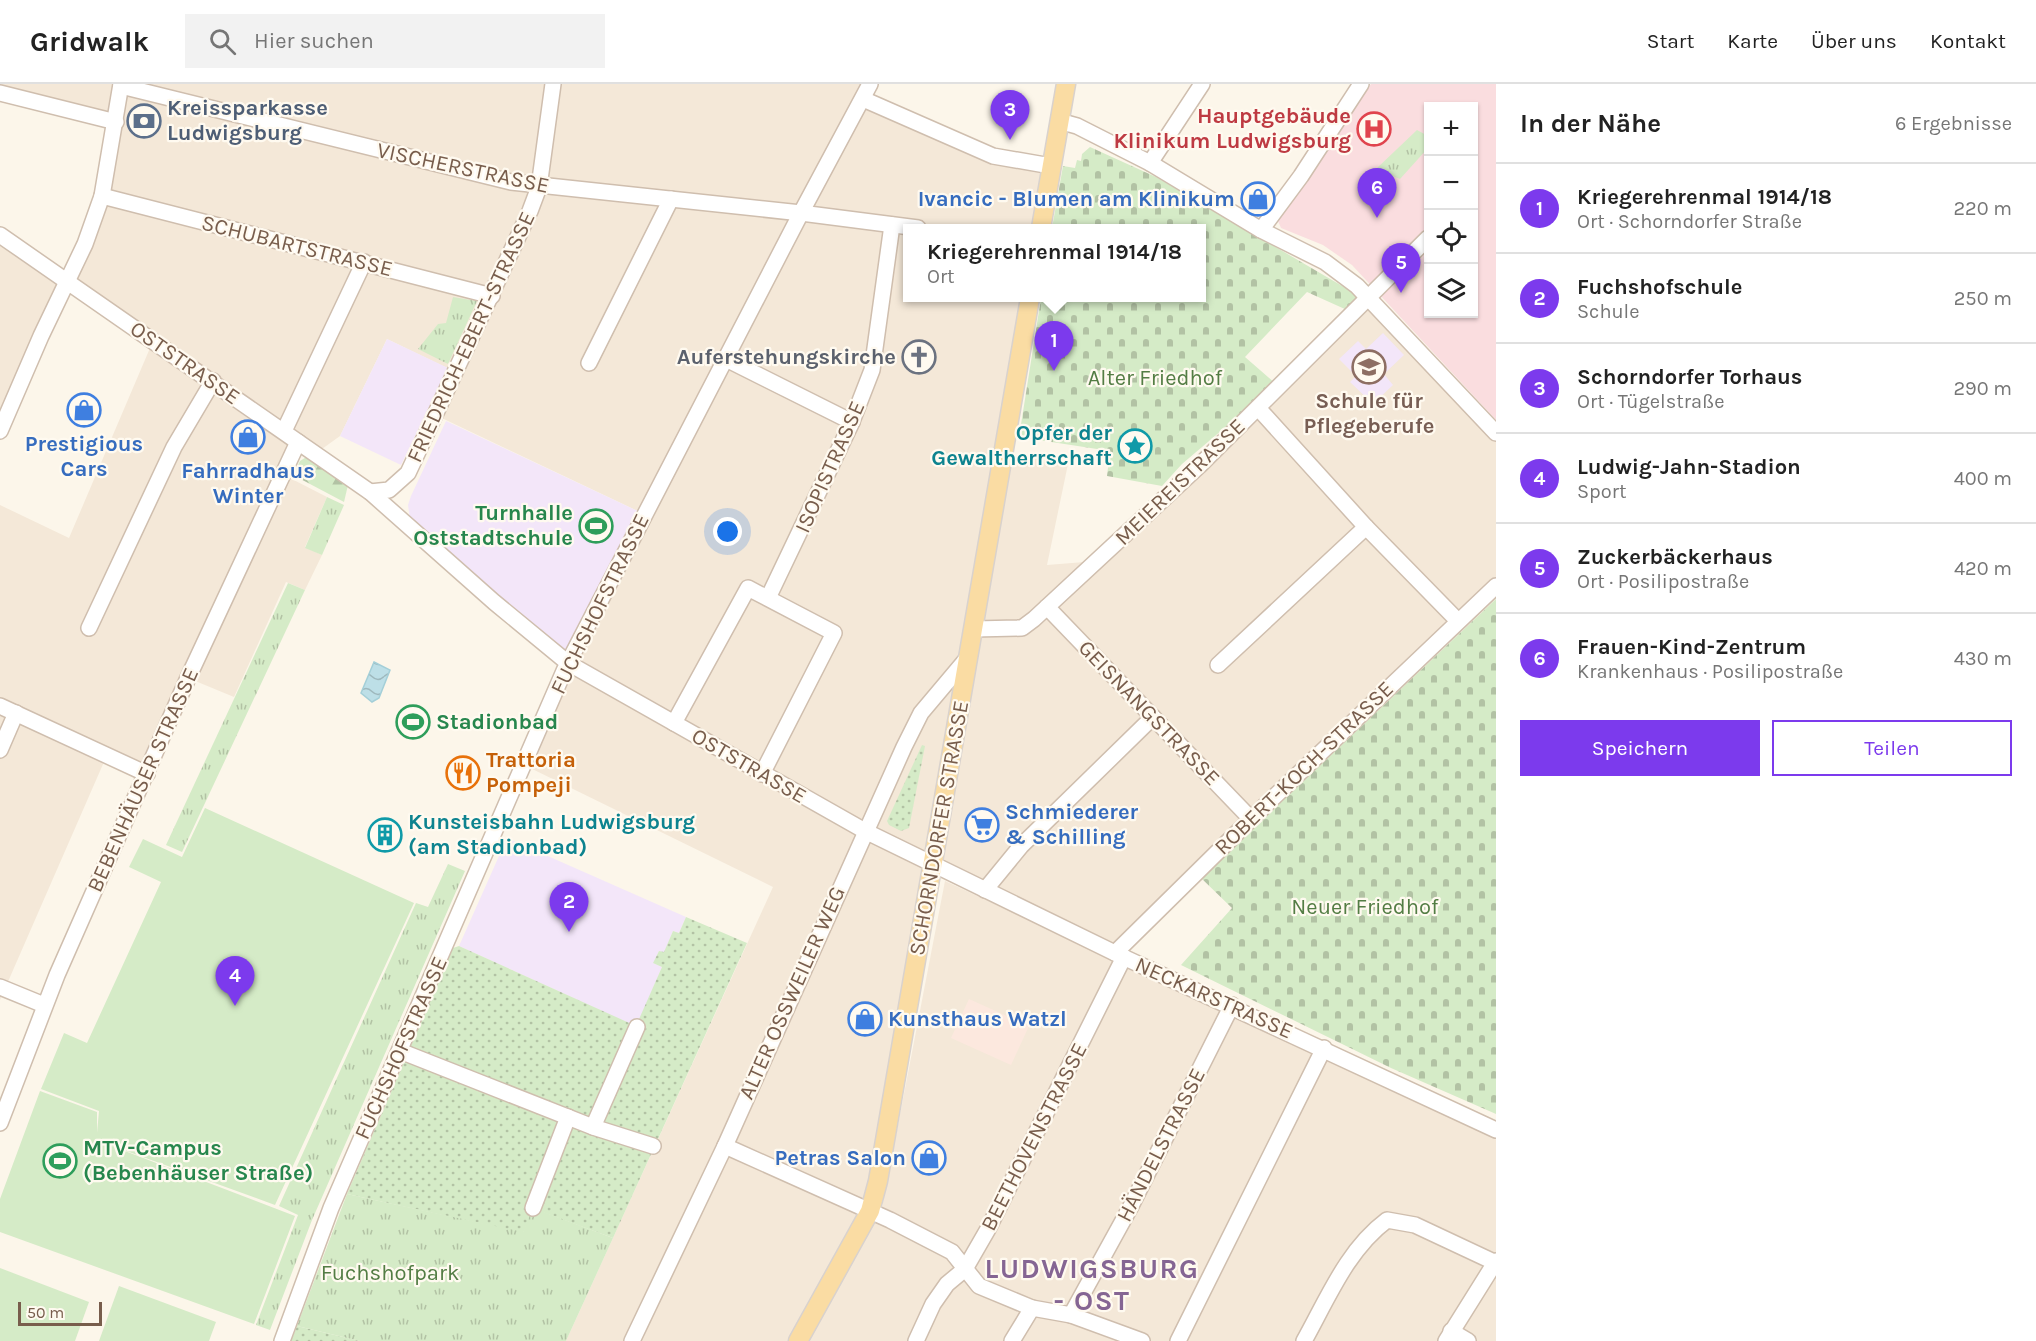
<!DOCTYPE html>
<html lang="de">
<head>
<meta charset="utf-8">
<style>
  body { margin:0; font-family:Karla,sans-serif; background:#f2f2f2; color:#222 }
  .controls { position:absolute; right:18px; top:18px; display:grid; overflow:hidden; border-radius:0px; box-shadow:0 2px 4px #0004 }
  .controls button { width:54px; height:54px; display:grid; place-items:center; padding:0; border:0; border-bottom:2px solid #e0e0e0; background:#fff; color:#222; font:30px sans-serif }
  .scale { position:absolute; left:18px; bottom:15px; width:84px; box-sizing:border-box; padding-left:6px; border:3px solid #785d4c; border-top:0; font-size:16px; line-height:21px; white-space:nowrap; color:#785d4c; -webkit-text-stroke:4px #fffaf0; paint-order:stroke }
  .you { position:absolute; left:728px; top:448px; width:21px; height:21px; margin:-15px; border:4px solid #fff; border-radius:50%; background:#1a73e8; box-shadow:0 0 0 9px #1a73e833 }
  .badge { display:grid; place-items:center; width:39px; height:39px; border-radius:50%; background:#7c3aed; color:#fff; font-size:20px; font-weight:700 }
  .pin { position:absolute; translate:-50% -50px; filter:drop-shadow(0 2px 3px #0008) }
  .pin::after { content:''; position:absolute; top:32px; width:21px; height:18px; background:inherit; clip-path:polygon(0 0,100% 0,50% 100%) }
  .popup { position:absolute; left:903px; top:140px; width:303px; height:78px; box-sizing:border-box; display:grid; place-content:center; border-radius:0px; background:#fff; filter:drop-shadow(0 2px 4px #0005); font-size:20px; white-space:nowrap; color:#767676 }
  .popup b { font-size:22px; color:#222 }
  .popup::after { content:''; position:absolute; left:50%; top:100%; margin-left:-12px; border:12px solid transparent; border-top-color:#fff }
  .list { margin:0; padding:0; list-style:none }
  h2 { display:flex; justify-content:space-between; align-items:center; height:78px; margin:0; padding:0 24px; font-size:26px }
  h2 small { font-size:20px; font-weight:400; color:#767676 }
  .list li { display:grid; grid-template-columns:39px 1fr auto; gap:18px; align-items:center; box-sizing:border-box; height:90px; padding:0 24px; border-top:2px solid #e0e0e0 }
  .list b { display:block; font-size:22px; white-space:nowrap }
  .list p { margin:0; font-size:20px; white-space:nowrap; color:#767676 }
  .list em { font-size:20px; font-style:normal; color:#767676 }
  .actions { display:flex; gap:12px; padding:18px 24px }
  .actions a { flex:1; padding:14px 0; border:2px solid #7c3aed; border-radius:0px; text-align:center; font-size:21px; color:#7c3aed }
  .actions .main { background:#7c3aed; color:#fff }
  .icon { flex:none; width:33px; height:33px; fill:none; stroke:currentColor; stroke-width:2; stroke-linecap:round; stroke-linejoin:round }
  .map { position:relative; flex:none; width:1496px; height:1257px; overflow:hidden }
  header { display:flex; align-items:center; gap:36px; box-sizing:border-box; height:84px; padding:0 30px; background:#fff; border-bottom:2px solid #e0e0e0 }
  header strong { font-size:28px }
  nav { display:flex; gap:33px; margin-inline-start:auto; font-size:21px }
  .search { width:420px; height:54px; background:#f2f2f2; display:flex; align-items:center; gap:15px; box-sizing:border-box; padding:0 21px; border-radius:0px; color:#767676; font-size:22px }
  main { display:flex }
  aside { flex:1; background:#fff }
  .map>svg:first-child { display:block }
  .residential { fill:#f4e8d8 }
  .commercial { fill:#fce8de }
  .education { fill:#f3e6f9 }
  .medical { fill:#fadddf; fill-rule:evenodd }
  .grass { fill:url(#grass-dots) }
  .forest { fill:url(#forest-firs) }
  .cemetery { fill:url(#cemetery-stones) }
  .park { fill:url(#park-tufts) }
  .pitch { fill:#d5ebc7 }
  .water { fill:url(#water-waves); stroke:#a4cfd8; stroke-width:1.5 }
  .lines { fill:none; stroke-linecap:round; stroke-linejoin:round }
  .minor-casing { stroke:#cfbeae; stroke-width:18 }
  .major-casing { stroke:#d9d2cd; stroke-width:21 }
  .minor { stroke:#fff; stroke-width:15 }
  .major { stroke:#fadca3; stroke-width:18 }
  .labels { text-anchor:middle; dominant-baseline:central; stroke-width:4.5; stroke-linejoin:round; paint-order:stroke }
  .service-label { font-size:22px; font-weight:bold; fill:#4e5e75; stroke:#fffaf0; text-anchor:start }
  .health-label { font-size:22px; font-weight:bold; fill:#be3a42; stroke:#fffaf0; text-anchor:end }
  .street-label { font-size:22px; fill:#785d4c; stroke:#fffaf0 }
  .shop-label { font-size:22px; font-weight:bold; fill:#366cbe; stroke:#fffaf0; text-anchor:end }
  .worship-label { font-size:22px; font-weight:bold; fill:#5b616d; stroke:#fffaf0; text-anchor:end }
  .park-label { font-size:22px; fill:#537d44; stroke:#fffaf0 }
  .education-label { font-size:22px; font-weight:bold; fill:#785e54; stroke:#fffaf0 }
  .culture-label { font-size:22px; font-weight:bold; fill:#0d838f; stroke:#fffaf0; text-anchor:end }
  .leisure-label { font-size:22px; font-weight:bold; fill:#27864d; stroke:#fffaf0; text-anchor:start }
  .food-label { font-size:22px; font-weight:bold; fill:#c56008; stroke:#fffaf0; text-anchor:start }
  .district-label { font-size:28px; font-weight:bold; letter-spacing:1.5px; fill:#856593; stroke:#fffaf0 }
</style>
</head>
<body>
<header>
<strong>Gridwalk</strong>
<div class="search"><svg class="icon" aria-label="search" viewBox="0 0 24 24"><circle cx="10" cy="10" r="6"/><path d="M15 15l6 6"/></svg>Hier suchen</div>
<nav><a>Start</a><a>Karte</a><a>Über uns</a><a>Kontakt</a></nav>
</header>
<main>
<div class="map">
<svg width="1496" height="1257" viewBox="0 0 1496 1257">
  <defs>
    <pattern id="grass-dots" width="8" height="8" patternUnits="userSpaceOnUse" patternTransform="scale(1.5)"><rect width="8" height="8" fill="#d5ebc7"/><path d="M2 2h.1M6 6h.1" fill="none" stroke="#b2c2a4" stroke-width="1.8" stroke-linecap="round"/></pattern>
    <pattern id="forest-firs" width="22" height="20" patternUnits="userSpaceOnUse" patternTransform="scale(1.5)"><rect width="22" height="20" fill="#d5ebc7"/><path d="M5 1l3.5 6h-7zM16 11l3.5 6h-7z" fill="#b2c2a4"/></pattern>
    <pattern id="cemetery-stones" width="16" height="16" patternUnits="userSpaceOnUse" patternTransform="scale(1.5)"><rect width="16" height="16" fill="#d5ebc7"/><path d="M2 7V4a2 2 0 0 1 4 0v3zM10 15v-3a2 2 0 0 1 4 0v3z" fill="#b2c2a4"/></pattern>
    <pattern id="park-tufts" width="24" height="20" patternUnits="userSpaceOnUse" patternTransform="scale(1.5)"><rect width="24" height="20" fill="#d5ebc7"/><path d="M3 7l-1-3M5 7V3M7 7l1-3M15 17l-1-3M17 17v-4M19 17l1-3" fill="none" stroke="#b2c2a4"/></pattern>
    <pattern id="water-waves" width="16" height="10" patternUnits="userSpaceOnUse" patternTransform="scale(1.5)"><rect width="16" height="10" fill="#bddfe7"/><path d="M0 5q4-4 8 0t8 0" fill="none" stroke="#9eb8bd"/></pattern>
  </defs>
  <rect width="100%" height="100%" fill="#fcf6ea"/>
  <!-- residential -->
  <g class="residential">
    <polygon points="0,0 870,0 863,15 993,72 1051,82 1041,144 907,144 907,214 1030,214 1005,370 1068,380 1047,481 1097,477 1368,213 1496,349 1496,502 1121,872 932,781 878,1097 798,1257 566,1257 773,803 522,680 644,430 427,327 447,284 387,255 340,352 315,370 298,358 282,390 327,413 305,463 322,471 305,506 286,498 234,613 188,594 147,690 107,671 0,916 0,421 69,454 153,257 68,197 0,347 0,151 68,196 85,160 116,38 0,9"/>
    <polygon points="945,797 1496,1052 1496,1257 808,1257 882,1124"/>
  </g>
  <!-- commercial -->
  <polygon class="commercial" points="969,915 1029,942 1011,981 951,954"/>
  <!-- education -->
  <g class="education">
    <polygon points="1383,249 1404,271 1384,290 1393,301 1373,320 1350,298 1356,292 1339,275 1358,257 1366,265"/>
    <polygon points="387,255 448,284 401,381 340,352"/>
    <polygon points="446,337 644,430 568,579 410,435 408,421 411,412"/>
    <polygon points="507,754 686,833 679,849 673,847 664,869 659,867 654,879 662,883 637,943 459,862"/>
  </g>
  <!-- medical -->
  <path class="medical" d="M1371,0H1496V336L1352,181L1323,161L1281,144L1278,137ZM1428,22H1474V230H1428Z"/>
  <!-- grass -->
  <g class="grass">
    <polygon points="922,661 925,662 909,744 901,747 889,741 887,737"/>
    <polygon points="686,833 747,859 613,1154 534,1125 523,1149 347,1110 453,864 459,862 636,942 662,883 653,879 659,867 664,868 673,847 679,849"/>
    <polygon points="297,1242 360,1257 291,1257"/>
  </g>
  <!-- forest -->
  <polygon class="forest" points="308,372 348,401 344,418 293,391 300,377"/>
  <!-- cemetery -->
  <g class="cemetery">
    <polygon points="1090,63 1156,93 1361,213 1347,226 1307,208 1245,273 1276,300 1182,380 1162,402 1107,392 1110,367 1019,353 1041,214 1201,214 1201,144 1052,144 1063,82 1075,84 1077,76 1081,77 1082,70"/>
    <polygon points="1496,515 1496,1030 1391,984 1181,881 1232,824 1201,794"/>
  </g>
  <!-- park -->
  <g class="park">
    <polygon points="1417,46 1428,52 1428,64 1400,95 1376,85"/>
    <polygon points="453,213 477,217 448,280 418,265 438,240 446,239"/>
    <polygon points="327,413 344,421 322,471 305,464"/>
    <polygon points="288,499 305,506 182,768 166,761"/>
    <polygon points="448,780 465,787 312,1136 270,1246 256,1241 298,1131 279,1122 416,819 428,823"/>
    <polygon points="347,1110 523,1148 533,1124 613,1154 566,1257 360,1257 297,1242"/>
  </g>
  <!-- pitch -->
  <g class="pitch">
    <polygon points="205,724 414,819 275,1121 96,1056 295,1132 254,1240 0,1148 0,1115 40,1007 97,1028 97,1049 99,1027 41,1005 64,949 87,959 161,798 129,783 143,755 182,773"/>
    <polygon points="0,1184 89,1218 75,1257 0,1257"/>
    <polygon points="119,1202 216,1238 209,1257 99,1257"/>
  </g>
  <!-- water -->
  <polygon class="water" points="374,578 390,586 379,614 372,618 361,609"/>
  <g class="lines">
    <defs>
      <g id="minor">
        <polyline points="121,2 511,98 801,129 918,144"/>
        <polyline points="0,9 116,38"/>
        <polyline points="863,15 993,72 1051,82"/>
        <polyline points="1059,37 1077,42 1150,79 1261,146 1325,178 1357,202 1496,349"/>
        <polyline points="1150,79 1202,0"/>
        <polyline points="102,112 492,212"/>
        <polyline points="1261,146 1301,92 1361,0"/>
        <polyline points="0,151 370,408 494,518 568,579 865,747 1121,872 1496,1046"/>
        <polyline points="726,275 852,338"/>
        <polyline points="589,279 671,115"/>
        <polyline points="1258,324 1366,443 1458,537"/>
        <polyline points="0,347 41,252 85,160 102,112 121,0"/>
        <polyline points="284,347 364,178"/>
        <polyline points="370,408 389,406 408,389 530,127 539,103 553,0"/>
        <polyline points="768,514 851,340 872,286 892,141"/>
        <polyline points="1047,523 1251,735"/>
        <polyline points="89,544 174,363 213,297"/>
        <polyline points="974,545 1022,544 1034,535 1199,382 1428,154"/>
        <polyline points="1218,581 1366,443"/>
        <polyline points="0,622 147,690"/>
        <polyline points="674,639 748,504 834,549 762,690"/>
        <polyline points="0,666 16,629"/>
        <polyline points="985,806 1021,762 1153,633"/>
        <polyline points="1115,869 1251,735 1496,502"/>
        <polyline points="0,903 44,921"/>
        <polyline points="400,967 593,1043 653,1062"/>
        <polyline points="0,1039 57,891 188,594 298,358"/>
        <polyline points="593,1043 637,943"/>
        <polyline points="725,1062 890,1136 952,1168 979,1202 1032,1224 1071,1231 1142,1257"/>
        <polyline points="533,1124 568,1033"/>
        <polyline points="1071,1231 1131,1122 1232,921"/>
        <polyline points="1451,1247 1468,1257"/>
        <polyline points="282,1257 331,1124 564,587 801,129 870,0"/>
        <polyline points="632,1257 725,1062 904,663 921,629 969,572"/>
        <polyline points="916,1257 933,1220 947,1200 965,1185 988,1145 1124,873"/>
        <polyline points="1012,1257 1032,1224"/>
        <polyline points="1178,1257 1324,964"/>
        <path d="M1304,1257C1328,1214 1347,1166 1387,1136L1415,1141L1494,1178"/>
        <polyline points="1446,1257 1496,1177"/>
      </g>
      <g id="major">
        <polyline points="1041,144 1066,0"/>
        <polyline points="798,1257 870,1127 878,1097 1030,214"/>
      </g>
    </defs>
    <!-- minor casing -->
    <use href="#minor" class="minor-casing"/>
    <!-- major casing -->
    <use href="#major" class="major-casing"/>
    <!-- minor -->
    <use href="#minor" class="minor"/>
    <!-- major -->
    <use href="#major" class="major"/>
  </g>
  <!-- icons -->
  <defs>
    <symbol id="bank-ring" viewBox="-11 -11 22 22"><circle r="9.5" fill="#fffaf0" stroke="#5c6f8a" stroke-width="1.5"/><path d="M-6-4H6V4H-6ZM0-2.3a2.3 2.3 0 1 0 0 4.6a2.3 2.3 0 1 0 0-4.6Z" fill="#5c6f8a"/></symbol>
    <symbol id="hospital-ring" viewBox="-11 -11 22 22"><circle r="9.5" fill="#fffaf0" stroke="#e0444e" stroke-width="1.5"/><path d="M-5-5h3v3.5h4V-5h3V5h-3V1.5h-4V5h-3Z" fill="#e0444e"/></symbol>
    <symbol id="shop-ring" viewBox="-11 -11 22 22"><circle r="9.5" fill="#fffaf0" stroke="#3f7fe0" stroke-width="1.5"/><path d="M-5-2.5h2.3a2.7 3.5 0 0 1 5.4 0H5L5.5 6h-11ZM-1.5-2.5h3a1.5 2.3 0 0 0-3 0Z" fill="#3f7fe0"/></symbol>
    <symbol id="church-ring" viewBox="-11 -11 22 22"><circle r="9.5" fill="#fffaf0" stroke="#6b7280" stroke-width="1.5"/><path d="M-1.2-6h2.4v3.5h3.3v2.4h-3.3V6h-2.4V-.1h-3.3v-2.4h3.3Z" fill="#6b7280"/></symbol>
    <symbol id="school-ring" viewBox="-11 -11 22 22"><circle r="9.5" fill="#fffaf0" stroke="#8d6e63" stroke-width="1.5"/><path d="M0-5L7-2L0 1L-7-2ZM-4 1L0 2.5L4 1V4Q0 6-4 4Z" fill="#8d6e63"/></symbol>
    <symbol id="sight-ring" viewBox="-11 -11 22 22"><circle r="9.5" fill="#fffaf0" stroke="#0f9aa8" stroke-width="1.5"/><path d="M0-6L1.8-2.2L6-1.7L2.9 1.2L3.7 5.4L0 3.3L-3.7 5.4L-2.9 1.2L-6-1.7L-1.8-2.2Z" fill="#0f9aa8"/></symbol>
    <symbol id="stadium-ring" viewBox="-11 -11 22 22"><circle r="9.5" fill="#fffaf0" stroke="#2e9e5b" stroke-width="1.5"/><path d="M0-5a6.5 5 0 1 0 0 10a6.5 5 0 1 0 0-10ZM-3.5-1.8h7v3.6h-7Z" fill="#2e9e5b"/></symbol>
    <symbol id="restaurant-ring" viewBox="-11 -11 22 22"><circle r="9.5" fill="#fffaf0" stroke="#e8710a" stroke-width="1.5"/><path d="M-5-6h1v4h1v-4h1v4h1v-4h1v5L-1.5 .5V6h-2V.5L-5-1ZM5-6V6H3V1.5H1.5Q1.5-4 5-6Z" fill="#e8710a"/></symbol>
    <symbol id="supermarket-ring" viewBox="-11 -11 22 22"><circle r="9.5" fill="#fffaf0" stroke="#3f7fe0" stroke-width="1.5"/><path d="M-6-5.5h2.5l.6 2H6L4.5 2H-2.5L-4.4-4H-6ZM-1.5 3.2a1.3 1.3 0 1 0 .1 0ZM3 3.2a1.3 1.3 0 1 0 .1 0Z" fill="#3f7fe0"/></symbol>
    <symbol id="building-ring" viewBox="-11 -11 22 22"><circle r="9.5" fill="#fffaf0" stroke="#0f9aa8" stroke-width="1.5"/><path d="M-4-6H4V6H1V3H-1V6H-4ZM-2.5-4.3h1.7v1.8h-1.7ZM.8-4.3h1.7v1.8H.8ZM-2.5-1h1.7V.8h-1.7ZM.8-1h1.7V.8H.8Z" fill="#0f9aa8"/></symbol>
  </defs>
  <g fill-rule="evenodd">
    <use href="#bank-ring" x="125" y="18" width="38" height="38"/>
    <use href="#hospital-ring" x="1355" y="26" width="38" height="38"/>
    <use href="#shop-ring" x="1239" y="96" width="38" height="38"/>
    <use href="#church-ring" x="900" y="254" width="38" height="38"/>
    <use href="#school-ring" x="1350" y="264" width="38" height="38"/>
    <use href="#shop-ring" x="65" y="307" width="38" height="38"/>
    <use href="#shop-ring" x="229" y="334" width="38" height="38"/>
    <use href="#sight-ring" x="1116" y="343" width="38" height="38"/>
    <use href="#stadium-ring" x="577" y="423" width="38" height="38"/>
    <use href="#stadium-ring" x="394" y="619" width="38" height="38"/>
    <use href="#restaurant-ring" x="444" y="670" width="38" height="38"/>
    <use href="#supermarket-ring" x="963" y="722" width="38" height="38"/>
    <use href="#building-ring" x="366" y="732" width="38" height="38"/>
    <use href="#shop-ring" x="846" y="916" width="38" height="38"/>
    <use href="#shop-ring" x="910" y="1055" width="38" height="38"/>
    <use href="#stadium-ring" x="41" y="1058" width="38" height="38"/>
  </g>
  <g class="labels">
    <!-- service labels -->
    <g class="service-label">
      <text x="167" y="24">Kreissparkasse<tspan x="167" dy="25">Ludwigsburg</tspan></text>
    </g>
    <!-- health labels -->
    <g class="health-label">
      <text x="1351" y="32">Hauptgebäude<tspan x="1351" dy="25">Klinikum Ludwigsburg</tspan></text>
    </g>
    <!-- street labels -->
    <g class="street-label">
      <text transform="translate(463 84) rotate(12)">VISCHERSTRASSE</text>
      <text transform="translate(297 162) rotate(14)">SCHUBARTSTRASSE</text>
      <text transform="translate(471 253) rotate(-65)">FRIEDRICH-EBERT-STRASSE</text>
      <text transform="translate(185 279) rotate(35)">OSTSTRASSE</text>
      <text transform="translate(830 383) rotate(-66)">ISOPISTRASSE</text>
      <text transform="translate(1180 398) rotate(-44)">MEIEREISTRASSE</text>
      <text transform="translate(600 520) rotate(-64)">FUCHSHOFSTRASSE</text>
      <text transform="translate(1149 629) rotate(46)">GEISNANGSTRASSE</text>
      <text transform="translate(749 682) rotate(30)">OSTSTRASSE</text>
      <text transform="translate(1304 684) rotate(-44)">ROBERT-KOCH-STRASSE</text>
      <text transform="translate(143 696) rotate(-66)">BEBENHÄUSER STRASSE</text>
      <text transform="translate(939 744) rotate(-80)">SCHORNDORFER STRASSE</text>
      <text transform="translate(792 909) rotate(-66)">ALTER OSSWEILER WEG</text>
      <text transform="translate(1214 914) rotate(24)">NECKARSTRASSE</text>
      <text transform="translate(401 964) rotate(-66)">FUCHSHOFSTRASSE</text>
      <text transform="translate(1034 1053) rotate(-63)">BEETHOVENSTRASSE</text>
      <text transform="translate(1161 1061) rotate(-63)">HÄNDELSTRASSE</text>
    </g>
    <!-- shop labels -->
    <g class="shop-label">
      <text x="1235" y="115">Ivancic - Blumen am Klinikum</text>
      <text x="84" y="360" text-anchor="middle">Prestigious<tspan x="84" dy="25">Cars</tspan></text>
      <text x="248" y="387" text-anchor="middle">Fahrradhaus<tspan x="248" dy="25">Winter</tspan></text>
      <text x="1005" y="728" text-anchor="start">Schmiederer<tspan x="1005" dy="25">&amp; Schilling</tspan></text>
      <text x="888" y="935" text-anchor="start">Kunsthaus Watzl</text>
      <text x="906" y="1074">Petras Salon</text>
    </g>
    <!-- worship labels -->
    <g class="worship-label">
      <text x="896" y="273">Auferstehungskirche</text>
    </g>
    <!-- park labels -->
    <g class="park-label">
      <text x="1155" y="294">Alter Friedhof</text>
      <text x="1365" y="823">Neuer Friedhof</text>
      <text x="390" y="1189">Fuchshofpark</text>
    </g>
    <!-- education labels -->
    <g class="education-label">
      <text x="1369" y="317">Schule für<tspan x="1369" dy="25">Pflegeberufe</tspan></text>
    </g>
    <!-- culture labels -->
    <g class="culture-label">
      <text x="1112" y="349">Opfer der<tspan x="1112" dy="25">Gewaltherrschaft</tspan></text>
      <text x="408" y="738" text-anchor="start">Kunsteisbahn Ludwigsburg<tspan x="408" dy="25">(am Stadionbad)</tspan></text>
    </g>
    <!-- leisure labels -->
    <g class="leisure-label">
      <text x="573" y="429" text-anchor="end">Turnhalle<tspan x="573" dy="25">Oststadtschule</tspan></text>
      <text x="436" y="638">Stadionbad</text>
      <text x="83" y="1064">MTV-Campus<tspan x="83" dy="25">(Bebenhäuser Straße)</tspan></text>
    </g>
    <!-- food labels -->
    <g class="food-label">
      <text x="486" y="676">Trattoria<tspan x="486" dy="25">Pompeji</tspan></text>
    </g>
    <!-- district labels -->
    <g class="district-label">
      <text x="1092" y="1184">LUDWIGSBURG<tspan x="1092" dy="32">- OST</tspan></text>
    </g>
  </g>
</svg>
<div class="controls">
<button>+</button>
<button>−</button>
<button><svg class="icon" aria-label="locate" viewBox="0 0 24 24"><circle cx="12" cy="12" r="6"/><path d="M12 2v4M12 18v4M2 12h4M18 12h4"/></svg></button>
<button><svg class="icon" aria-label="layers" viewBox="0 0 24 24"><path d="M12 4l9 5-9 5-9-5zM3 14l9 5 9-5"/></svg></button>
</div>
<div class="scale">50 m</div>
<div class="you"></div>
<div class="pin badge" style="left:1054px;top:287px">1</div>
<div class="popup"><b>Kriegerehrenmal 1914/18</b>Ort</div>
<div class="pin badge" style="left:569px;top:848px">2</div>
<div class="pin badge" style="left:1010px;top:56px">3</div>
<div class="pin badge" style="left:235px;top:922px">4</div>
<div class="pin badge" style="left:1401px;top:209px">5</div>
<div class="pin badge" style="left:1377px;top:134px">6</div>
</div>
<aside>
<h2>In der Nähe<small>6 Ergebnisse</small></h2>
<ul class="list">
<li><span class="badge">1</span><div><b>Kriegerehrenmal 1914/18</b><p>Ort · Schorndorfer Straße</p></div><em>220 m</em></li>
<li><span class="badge">2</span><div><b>Fuchshofschule</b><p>Schule</p></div><em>250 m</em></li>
<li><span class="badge">3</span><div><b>Schorndorfer Torhaus</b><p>Ort · Tügelstraße</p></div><em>290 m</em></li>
<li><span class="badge">4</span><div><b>Ludwig-Jahn-Stadion</b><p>Sport</p></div><em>400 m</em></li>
<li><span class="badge">5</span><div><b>Zuckerbäckerhaus</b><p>Ort · Posilipostraße</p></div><em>420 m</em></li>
<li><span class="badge">6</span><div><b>Frauen-Kind-Zentrum</b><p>Krankenhaus · Posilipostraße</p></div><em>430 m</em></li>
</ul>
<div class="actions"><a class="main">Speichern</a><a>Teilen</a></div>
</aside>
</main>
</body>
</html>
